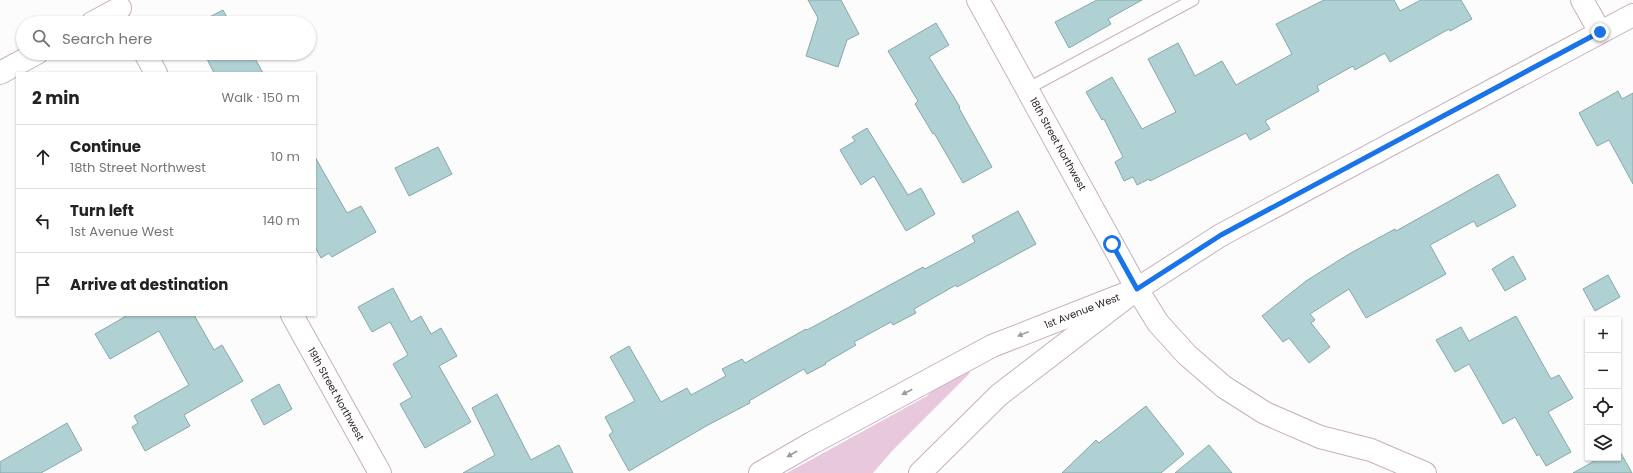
<!DOCTYPE html>
<html lang="en">
<head>
<meta charset="utf-8">
<style>
  body { margin:0; font-family:Poppins,sans-serif; background:#f6f6f6; color:#222 }
  .controls { position:absolute; right:12px; bottom:12px; display:grid; overflow:hidden; border-radius:0px; box-shadow:0 1px 3px #0004 }
  .controls button { width:36px; height:36px; display:grid; place-items:center; padding:0; border:0; border-bottom:1px solid #e0e0e0; background:#fff; color:#222; font:20px sans-serif }
  .stop { position:absolute; width:12px; height:12px; margin:-9px; border:3px solid #1a73e8; border-radius:50%; background:#fff }
  .stop.end { background:#1a73e8; border-color:#fff; box-shadow:0 1px 4px #0008 }
  .list { margin:0; padding:0; list-style:none }
  h2 { display:flex; justify-content:space-between; align-items:center; height:52px; margin:0; padding:0 16px; font-size:17px }
  h2 small { font-size:13px; font-weight:400; color:#767676 }
  .list li { display:grid; grid-template-columns:26px 1fr auto; gap:12px; align-items:center; box-sizing:border-box; height:64px; padding:0 16px; border-top:1px solid #e0e0e0 }
  .list b { display:block; font-size:15px; white-space:nowrap }
  .list p { margin:0; font-size:13px; white-space:nowrap; color:#767676 }
  .list em { font-size:13px; font-style:normal; color:#767676 }
  .icon { flex:none; width:22px; height:22px; fill:none; stroke:currentColor; stroke-width:2; stroke-linecap:round; stroke-linejoin:round }
  .map { position:relative; flex:none; width:1633px; height:473px; overflow:hidden }
  .search { position:absolute; background:#fff; box-shadow:0 1px 3px #0004; left:16px; top:16px; width:300px; height:44px; display:flex; align-items:center; gap:10px; box-sizing:border-box; padding:0 14px; border-radius:22px; color:#767676; font-size:15px }
  .panel { position:absolute; background:#fff; box-shadow:0 1px 3px #0004; left:16px; top:72px; width:300px; height:244px; border-radius:0px }
  .map>svg:first-child { display:block }
  .green { fill:#e7c8dc }
  .building { fill:#b0d1d4; stroke:#87a7a9 }
  .lines { fill:none; stroke-linecap:round; stroke-linejoin:round }
  .lane-casing { stroke:#c7afbf; stroke-width:13 }
  .street-casing { stroke:#c7afbf; stroke-width:24 }
  .secondary-casing { stroke:#c7afbf; stroke-width:24 }
  .primary-casing { stroke:#c7afbf; stroke-width:24 }
  .lane { stroke:#fff; stroke-width:11 }
  .street { stroke:#fff; stroke-width:22 }
  .secondary { stroke:#fff; stroke-width:22 }
  .primary { stroke:#fff; stroke-width:22 }
  .oneway { fill:#9d999c }
  .route { stroke:#1a73e8; stroke-width:5 }
  .labels { text-anchor:middle; dominant-baseline:central; stroke-width:3; stroke-linejoin:round; paint-order:stroke }
  .street-label { font-size:10px; fill:#261d23; stroke:#fff }
</style>
</head>
<body>
<div class="map">
<svg width="1633" height="473" viewBox="0 0 1633 473">
  <rect width="100%" height="100%" fill="#fcfcfc"/>
  <!-- green -->
  <polygon class="green" points="971,367 969,374 893,450 873,473 787,473 927,396 940,383"/>
  <!-- building -->
  <g class="building">
    <polygon points="808,0 841,0 859,34 847,40 838,67 806,56 818,18"/>
    <polygon points="1097,0 1142,0 1108,19 1111,24 1069,48 1055,22"/>
    <polygon points="1324,0 1394,0 1400,11 1421,0 1461,0 1472,19 1450,31 1449,29 1390,62 1385,53 1355,70 1353,66 1317,86 1319,91 1265,121 1270,129 1250,140 1246,133 1150,181 1149,179 1137,185 1133,177 1124,181 1115,162 1123,157 1104,119 1102,120 1086,92 1112,77 1142,129 1176,112 1148,59 1178,43 1195,76 1222,61 1236,85 1292,54 1276,24"/>
    <polygon points="223,10 230,23 198,23"/>
    <polygon points="936,23 949,45 929,57 960,107 959,108 992,167 963,183 934,133 933,134 915,104 918,101 888,51"/>
    <polygon points="204,53 252,53 263,73 214,73"/>
    <polygon points="1618,91 1622,99 1633,93 1633,184 1609,140 1597,146 1579,113"/>
    <polygon points="867,128 908,195 921,188 935,214 906,231 874,176 861,185 840,150 855,141 852,137"/>
    <polygon points="438,147 452,174 409,196 395,168"/>
    <polygon points="315,157 347,213 361,206 376,232 332,257 329,253 321,258 315,247"/>
    <polygon points="1498,174 1516,206 1477,227 1474,221 1430,245 1446,274 1366,318 1349,289 1310,314 1315,320 1311,323 1330,347 1309,363 1289,338 1283,342 1262,316 1306,281 1349,254 1395,229 1396,231"/>
    <polygon points="1018,211 1036,244 957,287 956,285 914,309 916,313 893,325 891,322 854,342 856,345 825,363 826,364 807,374 804,369 749,401 750,403 708,425 629,471 609,435 613,432 605,417 635,401 610,357 629,346 661,402 687,388 691,395 726,376 722,369 742,359 745,363 806,329 807,330 923,267 925,269 975,242 972,236"/>
    <polygon points="1513,256 1526,279 1505,291 1492,269"/>
    <polygon points="1608,275 1620,297 1595,311 1583,289"/>
    <polygon points="393,288 411,322 421,316 431,334 441,328 457,356 439,366 471,422 425,448 400,404 412,397 393,364 408,355 390,322 372,332 358,307"/>
    <polygon points="128,315 194,315 214,350 222,345 243,381 184,415 190,426 145,451 132,427 138,423 134,416 189,385 159,331 110,359 95,334"/>
    <polygon points="1516,316 1551,379 1559,375 1573,398 1548,412 1571,452 1546,466 1539,454 1537,456 1515,417 1503,424 1469,364 1455,372 1436,340 1461,327 1469,341"/>
    <polygon points="279,384 292,409 264,425 251,400"/>
    <polygon points="497,394 531,460 559,445 573,473 463,473 495,455 472,408"/>
    <polygon points="1146,406 1184,454 1161,473 1062,473 1096,440 1099,443"/>
    <polygon points="67,423 82,450 41,473 0,473 0,462"/>
    <polygon points="1209,445 1232,473 1175,473"/>
    <polygon points="1618,448 1632,473 1573,473 1600,458 1618,458"/>
  </g>
  <g class="lines">
    <defs>
      <polyline id="lane" points="1027,89 1193,0"/>
      <g id="street">
        <polyline points="1582,0 1600,32"/>
        <polyline points="92,23 120,8"/>
        <polyline points="145,53 156,73"/>
        <polyline points="0,73 37,53"/>
        <polyline points="292,315 380,473"/>
      </g>
      <g id="secondary">
        <polyline points="978,0 1137,289 1158,323 1187,355 1224,387 1265,413 1320,437 1371,450 1425,473"/>
        <polyline points="760,473 812,443 992,346 1127,293"/>
      </g>
      <polyline id="primary" points="920,473 999,395 1137,289 1221,235 1633,15"/>
    </defs>
    <!-- lane casing -->
    <use href="#lane" class="lane-casing"/>
    <!-- street casing -->
    <use href="#street" class="street-casing"/>
    <!-- secondary casing -->
    <use href="#secondary" class="secondary-casing"/>
    <!-- primary casing -->
    <use href="#primary" class="primary-casing"/>
    <!-- lane -->
    <use href="#lane" class="lane"/>
    <!-- street -->
    <use href="#street" class="street"/>
    <!-- secondary -->
    <use href="#secondary" class="secondary"/>
    <!-- primary -->
    <use href="#primary" class="primary"/>
  </g>
  <!-- one-way arrows -->
  <defs><path id="oneway-solid" d="M-6-.8H1V-3.2L6.5 0L1 3.2V.8H-6Z"/></defs>
  <g class="oneway">
    <use href="#oneway-solid" transform="translate(1023 334) rotate(158)"/>
    <use href="#oneway-solid" transform="translate(907 392) rotate(152)"/>
    <use href="#oneway-solid" transform="translate(792 454) rotate(150)"/>
  </g>
  <g class="lines">
    <!-- route -->
    <polyline class="route" points="1112,244 1137,289 1221,235 1600,32"/>
  </g>
  <g class="labels">
    <!-- street labels -->
    <g class="street-label">
      <text transform="translate(1058 144) rotate(61)">18th Street Northwest</text>
      <text transform="translate(1082 311) rotate(-21)">1st Avenue West</text>
      <text transform="translate(336 394) rotate(61)">19th Street Northwest</text>
    </g>
  </g>
</svg>
<div class="controls">
<button>+</button>
<button>−</button>
<button><svg class="icon" aria-label="locate" viewBox="0 0 24 24"><circle cx="12" cy="12" r="6"/><path d="M12 2v4M12 18v4M2 12h4M18 12h4"/></svg></button>
<button><svg class="icon" aria-label="layers" viewBox="0 0 24 24"><path d="M12 4l9 5-9 5-9-5zM3 14l9 5 9-5"/></svg></button>
</div>
<div class="stop" style="left:1112px;top:244px"></div>
<div class="stop end" style="left:1600px;top:32px"></div>
<div class="search"><svg class="icon" aria-label="search" viewBox="0 0 24 24"><circle cx="10" cy="10" r="6"/><path d="M15 15l6 6"/></svg>Search here</div>
<section class="panel">
<h2>2 min<small>Walk · 150 m</small></h2>
<ul class="list">
<li><svg class="icon" aria-label="ahead" viewBox="0 0 24 24"><path d="M12 20V5M6 11l6-6 6 6"/></svg><div><b>Continue</b><p>18th Street Northwest</p></div><em>10 m</em></li>
<li><svg class="icon" aria-label="left" viewBox="0 0 24 24"><path d="M17 20v-9H6M10 6l-5 5 5 5"/></svg><div><b>Turn left</b><p>1st Avenue West</p></div><em>140 m</em></li>
<li><svg class="icon" aria-label="arrive" viewBox="0 0 24 24"><path d="M6 21V4h12l-3 4 3 4H6"/></svg><div><b>Arrive at destination</b></div></li>
</ul>
</section>
</div>
</body>
</html>
